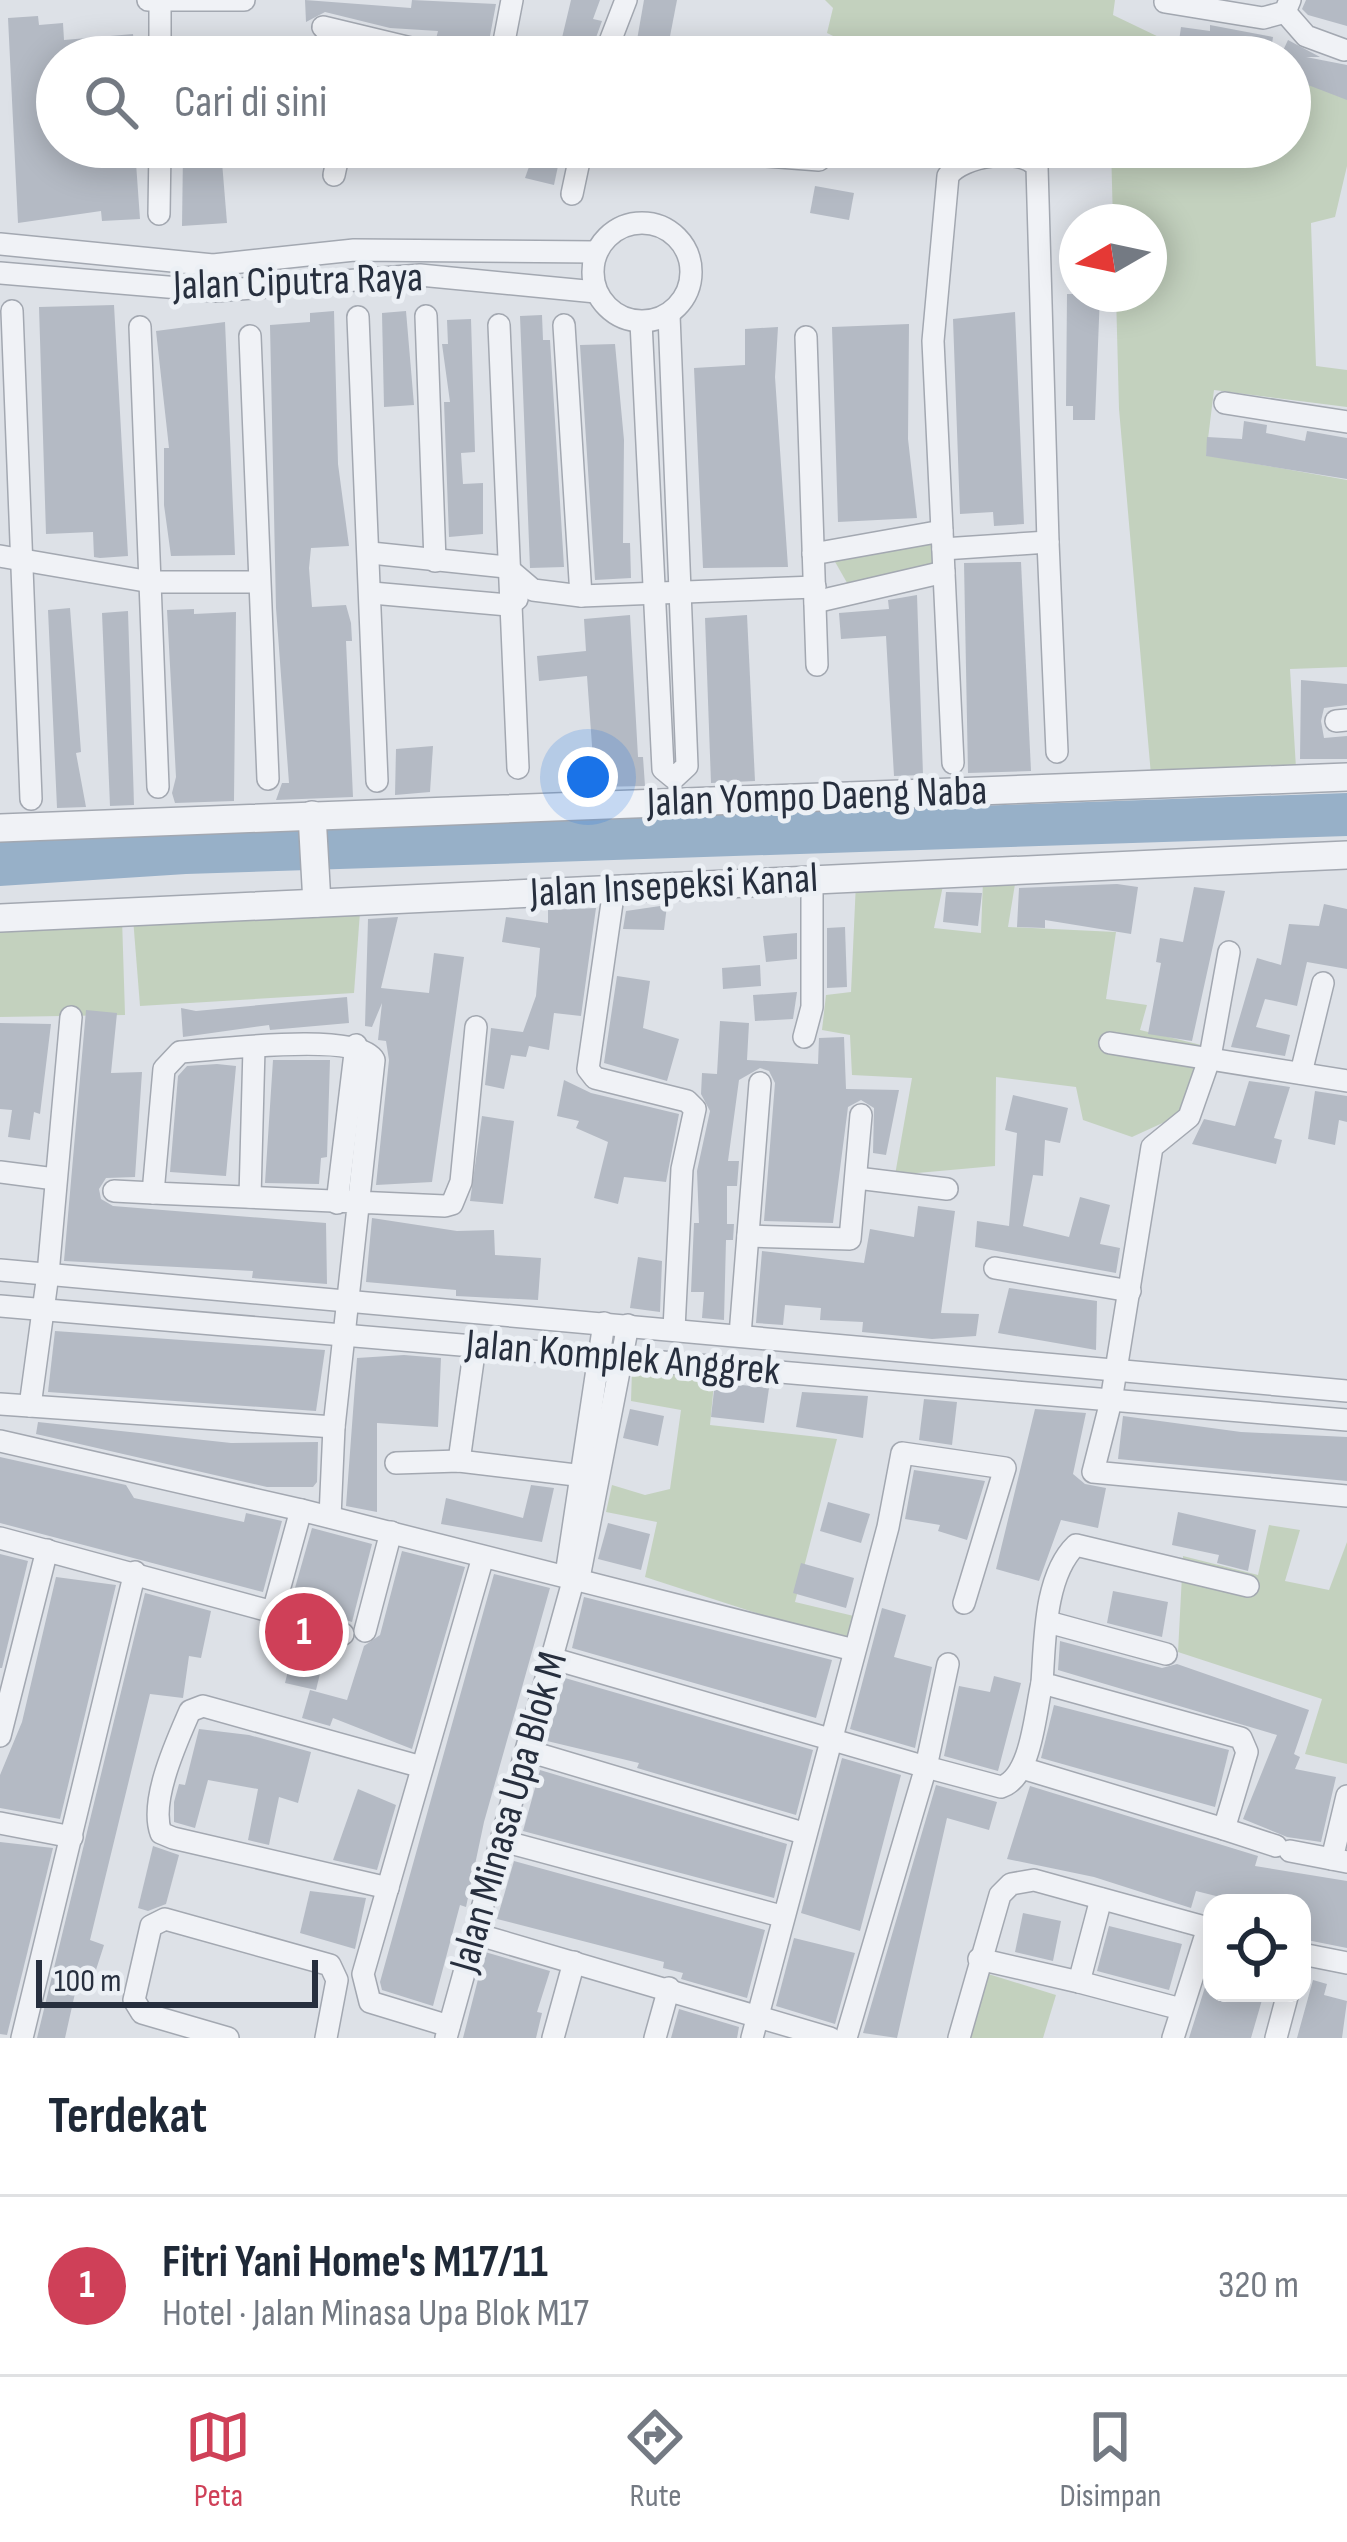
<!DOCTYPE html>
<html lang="id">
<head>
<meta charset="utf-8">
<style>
  body { margin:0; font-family:"Sofia Sans Condensed",sans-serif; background:#f6f6f7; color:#1f2937 }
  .controls { position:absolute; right:36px; bottom:36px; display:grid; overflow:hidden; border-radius:24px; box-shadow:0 6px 30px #0003 }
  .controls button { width:108px; height:108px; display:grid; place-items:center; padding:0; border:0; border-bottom:3px solid #e0e1e3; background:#fff; color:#1f2937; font:60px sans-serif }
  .compass { position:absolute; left:1059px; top:204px; width:108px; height:108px; border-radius:50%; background:#fff; box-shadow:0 6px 30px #0003; rotate:261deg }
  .scale { position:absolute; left:36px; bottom:30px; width:282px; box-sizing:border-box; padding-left:12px; border:6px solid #272f3e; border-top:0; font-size:33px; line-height:42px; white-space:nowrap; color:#272f3e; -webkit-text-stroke:9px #ecf0f5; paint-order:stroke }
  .you { position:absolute; left:588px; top:777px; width:42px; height:42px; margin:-30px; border:9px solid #fff; border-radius:50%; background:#1a73e8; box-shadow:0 0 0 18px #1a73e833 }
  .badge { display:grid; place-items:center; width:78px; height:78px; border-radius:50%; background:#cf4058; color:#fff; font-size:39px; font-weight:700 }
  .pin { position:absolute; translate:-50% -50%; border:6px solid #fff; box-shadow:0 3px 12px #0006 }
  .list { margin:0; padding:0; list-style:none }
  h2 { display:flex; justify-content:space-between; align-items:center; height:156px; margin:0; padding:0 48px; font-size:51px }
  h2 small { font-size:39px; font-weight:400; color:#747a83 }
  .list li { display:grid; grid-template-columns:78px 1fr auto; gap:36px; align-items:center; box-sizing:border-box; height:180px; padding:0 48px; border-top:3px solid #e0e1e3 }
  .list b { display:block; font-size:45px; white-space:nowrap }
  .list p { margin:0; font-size:39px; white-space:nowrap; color:#747a83 }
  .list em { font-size:39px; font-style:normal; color:#747a83 }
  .icon { flex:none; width:66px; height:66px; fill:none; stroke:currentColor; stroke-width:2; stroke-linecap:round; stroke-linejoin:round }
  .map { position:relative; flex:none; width:1347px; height:2038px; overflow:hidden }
  .search { position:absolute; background:#fff; box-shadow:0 6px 30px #0003; left:36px; right:36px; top:36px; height:132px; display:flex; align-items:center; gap:30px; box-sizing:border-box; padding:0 42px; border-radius:66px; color:#747a83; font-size:45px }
  .sheet { height:336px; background:#fff }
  nav { display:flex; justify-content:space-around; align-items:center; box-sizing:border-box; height:168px; border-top:3px solid #e0e1e3; background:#fff; font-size:33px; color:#747a83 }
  nav a { display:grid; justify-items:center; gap:6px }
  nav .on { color:#cf4058 }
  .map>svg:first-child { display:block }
  .green { fill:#c3d1be }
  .water { fill:#97b0c8 }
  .building { fill:#b4bac4 }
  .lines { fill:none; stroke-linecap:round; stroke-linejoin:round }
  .minor-casing { stroke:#a3a8b1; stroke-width:24 }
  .tertiary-casing { stroke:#a3a8b1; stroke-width:30 }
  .minor { stroke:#f0f2f6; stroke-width:21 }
  .tertiary { stroke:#f0f2f6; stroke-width:27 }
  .labels { text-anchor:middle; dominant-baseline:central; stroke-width:10; stroke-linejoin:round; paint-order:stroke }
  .street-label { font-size:42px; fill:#272f3e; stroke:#ecf0f5 }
</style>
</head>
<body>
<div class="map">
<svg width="1347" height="2038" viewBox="0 0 1347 2038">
  <rect width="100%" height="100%" fill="#dde1e7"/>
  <!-- green -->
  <g class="green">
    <polygon points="825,0 1115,0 1113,15 1163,39 1181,56 1229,57 876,57 827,33 833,8"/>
    <polygon points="1290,68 1347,92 1347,166 1335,217 1311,223 1316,366 1347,370 1347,407 1214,390 1206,455 1347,480 1347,667 1290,669 1296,768 1151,775 1119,409 1116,294 1149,294 1149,222 1113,222 1111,147 1290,147"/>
    <polygon points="938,539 936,582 854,595 834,560"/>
    <polygon points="944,881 934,928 981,933 983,881 1015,884 1008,927 1116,932 1106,999 1147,1005 1140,1030 1201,1045 1180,1115 1132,1137 1083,1120 1076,1087 996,1077 995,1166 895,1175 912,1078 852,1075 850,1035 822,1030 826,995 851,992 856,882"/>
    <polygon points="360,912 354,993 140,1006 133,918"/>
    <polygon points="122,919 125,1015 0,1017 0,926"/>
    <polygon points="632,1370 715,1373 710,1425 837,1439 795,1602 858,1617 846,1642 645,1577 657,1522 606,1512 612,1485 645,1495 670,1489 681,1410 631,1401"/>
    <polygon points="1269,1525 1300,1530 1285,1581 1329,1590 1347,1542 1347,1764 1305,1754 1322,1699 1178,1652 1183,1556 1258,1575"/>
    <polygon points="985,1973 1056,1995 1043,2038 969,2038"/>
  </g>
  <!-- water -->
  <polygon class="water" points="1347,793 1347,836 186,874 0,886 0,840"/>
  <!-- building -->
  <g class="building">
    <polygon points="305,0 411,8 412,0 496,4 486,57 436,39 438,31 390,28 325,12 306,22"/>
    <polygon points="571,0 600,0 593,19 602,21 589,57 516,57 520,37 561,42"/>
    <polygon points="644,0 677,0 666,57 634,57"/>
    <polygon points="1306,0 1347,0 1347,26 1308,15 1302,9"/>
    <polygon points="38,16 39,25 63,23 64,40 133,34 135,57 57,57 57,147 70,147 71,155 135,149 140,219 102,221 101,211 18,223 8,18"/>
    <polygon points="1210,25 1273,37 1270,57 1223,52 1222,57 1178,48 1181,27 1210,31"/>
    <polygon points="1288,40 1320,57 1306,57 1347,65 1347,100 1290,78 1290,57 1280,57"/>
    <polygon points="274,147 311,147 308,167 265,164"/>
    <polygon points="536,147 562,147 554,185 525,178"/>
    <polygon points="221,150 227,223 182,226 183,154"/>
    <polygon points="815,186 854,193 849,220 810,213"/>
    <polygon points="1067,294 1100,294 1095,420 1073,420 1073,406 1066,406"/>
    <polygon points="114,305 128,556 100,558 94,557 93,532 46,534 39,307"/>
    <polygon points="334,311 338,464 349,546 311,548 309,568 312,607 346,605 351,623 352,641 346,641 353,797 276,800 282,783 289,783 276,608 270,325 310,322 310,313"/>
    <polygon points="406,311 414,405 384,407 382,313"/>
    <polygon points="1015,312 1024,524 994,526 993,512 960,514 953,319"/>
    <polygon points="542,315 543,340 550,340 564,567 530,568 520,316"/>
    <polygon points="471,319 475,452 461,453 463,484 483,483 483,534 449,537 444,402 450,402 442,344 448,344 447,320"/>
    <polygon points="225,322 235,555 171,556 164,505 164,448 169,448 156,331"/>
    <polygon points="909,324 908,439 917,518 838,522 832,327"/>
    <polygon points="778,327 775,377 788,567 703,568 694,368 745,365 745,329"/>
    <polygon points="615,344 624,440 623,543 630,543 631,578 595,580 580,345"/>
    <polygon points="1244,421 1267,425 1266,433 1305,441 1307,431 1347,438 1347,479 1206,456 1207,437 1242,439"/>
    <polygon points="1021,562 1031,771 968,773 964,563"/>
    <polygon points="917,595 923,775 894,776 886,636 841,639 839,613 889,609 888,600"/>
    <polygon points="70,608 81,752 76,753 86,807 57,808 48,610"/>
    <polygon points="194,609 194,614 236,612 234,801 175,803 172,793 176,777 167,610"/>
    <polygon points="128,611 134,805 110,806 102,613"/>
    <polygon points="630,615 638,757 643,757 645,786 595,787 587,676 539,681 537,656 586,651 584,619"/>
    <polygon points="747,615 755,781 711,783 705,618"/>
    <polygon points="1301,680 1347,684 1347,705 1324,708 1321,721 1324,738 1347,736 1347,759 1300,759"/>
    <polygon points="433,746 430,792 395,795 396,749"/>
    <polygon points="1117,884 1138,887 1131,934 1045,920 1045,928 1017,927 1019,888"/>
    <polygon points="1194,887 1225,891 1192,1041 1148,1034 1161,963 1156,962 1160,938 1183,942"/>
    <polygon points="946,892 982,893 978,926 943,922"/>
    <polygon points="1324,904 1347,909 1347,969 1307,962 1297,1006 1265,999 1256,1027 1290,1035 1285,1056 1231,1047 1257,958 1281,965 1289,924 1319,926"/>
    <polygon points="667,905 664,930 623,929 626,911"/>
    <polygon points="596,908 581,1016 554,1013 549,1050 529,1046 526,1057 511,1055 504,1089 485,1085 491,1028 523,1032 536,996 540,948 502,942 506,917 548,923 548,910"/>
    <polygon points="398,917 381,988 429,993 434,953 464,957 432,1182 376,1185 389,1060 386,1041 378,1040 382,1003 372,1027 365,1026 368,919"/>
    <polygon points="845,927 847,987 827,988 827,928"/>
    <polygon points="797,933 797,959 766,962 763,936"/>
    <polygon points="760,965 761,986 723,989 722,968"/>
    <polygon points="617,976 650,981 643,1028 679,1039 667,1081 604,1063"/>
    <polygon points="797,992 793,1019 755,1021 753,995"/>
    <polygon points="347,997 349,1023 270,1030 269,1025 183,1037 181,1008 196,1011"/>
    <polygon points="86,1010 117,1013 111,1073 142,1072 135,1177 106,1178 99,1189 101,1199 113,1206 326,1223 327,1284 252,1278 253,1271 64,1261"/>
    <polygon points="720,1021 749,1023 747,1060 818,1064 819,1038 844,1037 846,1089 899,1090 886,1155 873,1153 874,1108 861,1100 848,1107 833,1223 764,1221 775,1083 769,1071 760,1068 739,1080 728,1161 739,1161 737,1186 727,1186 727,1224 734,1224 733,1240 726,1240 724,1320 702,1318 704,1292 691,1292 694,1223 699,1223 697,1171 710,1111 701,1094 702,1073 717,1074"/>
    <polygon points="0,1023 51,1024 40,1114 34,1112 30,1140 8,1137 12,1110 0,1109"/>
    <polygon points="273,1060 330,1060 327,1157 321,1158 319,1184 265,1183"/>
    <polygon points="217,1064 236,1066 226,1176 170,1172 178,1076 187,1066"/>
    <polygon points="564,1080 591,1093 679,1114 666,1182 624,1177 618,1204 594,1198 608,1142 576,1128 579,1121 557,1116"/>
    <polygon points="1249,1081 1290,1087 1274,1138 1282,1140 1276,1164 1192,1144 1204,1119 1235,1126"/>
    <polygon points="1315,1091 1347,1096 1347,1122 1339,1120 1335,1145 1308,1139"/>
    <polygon points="1013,1095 1068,1108 1060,1143 1045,1140 1043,1176 1033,1175 1023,1226 1069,1237 1080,1197 1110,1205 1100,1244 1120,1248 1116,1273 975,1247 977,1221 1009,1226 1017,1133 1005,1130"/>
    <polygon points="482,1116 514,1121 503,1204 470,1201"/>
    <polygon points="918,1206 955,1211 941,1313 979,1314 976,1336 932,1339 862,1332 863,1322 820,1320 821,1308 785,1305 783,1325 756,1323 762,1251 864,1263 870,1229 914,1237"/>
    <polygon points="372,1218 457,1231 494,1230 495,1255 541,1258 538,1300 456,1296 456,1290 366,1282"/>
    <polygon points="638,1257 662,1261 660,1312 630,1308"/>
    <polygon points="1009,1288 1097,1301 1096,1350 998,1333"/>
    <polygon points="55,1331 325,1350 316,1411 48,1392"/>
    <polygon points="404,1355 441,1358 438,1427 377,1423 377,1512 346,1506 357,1358"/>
    <polygon points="715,1382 769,1388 764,1423 711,1417"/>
    <polygon points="802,1392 868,1396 863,1438 796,1427"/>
    <polygon points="924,1399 957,1402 952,1445 919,1440"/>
    <polygon points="630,1409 664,1416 658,1446 623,1438"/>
    <polygon points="1035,1409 1086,1413 1073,1474 1085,1484 1106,1488 1098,1528 1061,1520 1039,1581 996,1569"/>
    <polygon points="1123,1416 1241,1432 1347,1437 1347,1481 1118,1459"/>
    <polygon points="38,1422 231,1443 318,1442 317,1482 313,1487 267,1487 36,1434"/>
    <polygon points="0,1457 126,1485 134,1498 244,1522 246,1513 282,1521 263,1592 0,1523"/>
    <polygon points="914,1470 985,1481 967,1540 938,1531 940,1525 905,1519"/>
    <polygon points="531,1485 554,1488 542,1542 441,1524 446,1498 523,1518"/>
    <polygon points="828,1502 870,1514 861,1543 820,1531"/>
    <polygon points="1178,1512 1256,1530 1248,1571 1217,1563 1219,1555 1172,1545"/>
    <polygon points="608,1523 650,1534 641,1570 598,1559"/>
    <polygon points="312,1528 372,1544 352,1622 291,1602"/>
    <polygon points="402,1551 465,1567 412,1749 333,1718 330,1726 302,1718 310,1690 347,1700 364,1646 380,1635"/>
    <polygon points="0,1554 28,1561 2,1668 0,1668"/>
    <polygon points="801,1563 854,1578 846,1608 793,1593"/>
    <polygon points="494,1574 550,1588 484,1822 466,1907 460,1905 433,2006 382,1990 380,1982"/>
    <polygon points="56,1577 116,1585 60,1819 0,1808 0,1775 22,1722"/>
    <polygon points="1113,1591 1168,1602 1162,1637 1107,1623"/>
    <polygon points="145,1593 211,1611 201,1658 189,1656 183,1698 150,1694 90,1940 104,1945 94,1976 80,1971 65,2038 37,2038"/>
    <polygon points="584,1597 832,1660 816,1718 572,1648"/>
    <polygon points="882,1608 906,1615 894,1657 932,1667 915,1748 850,1729"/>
    <polygon points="297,1635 327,1645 316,1690 285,1683"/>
    <polygon points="1060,1641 1162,1668 1177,1664 1309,1710 1294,1754 1300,1757 1295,1769 1336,1777 1321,1842 1287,1837 1243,1819 1277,1735 1058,1670"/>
    <polygon points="994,1676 1021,1683 998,1771 944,1756 959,1686 990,1692"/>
    <polygon points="565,1678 813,1750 796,1815 637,1768 639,1763 547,1741"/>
    <polygon points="1054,1705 1229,1750 1215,1807 1041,1758"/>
    <polygon points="199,1729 249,1735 311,1752 298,1803 279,1797 269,1845 248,1840 258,1789 208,1780 195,1828 174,1822 174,1802 179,1784 185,1785"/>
    <polygon points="842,1758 901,1775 860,1931 801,1913"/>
    <polygon points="540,1770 787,1844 774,1898 523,1831"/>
    <polygon points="936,1785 997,1802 989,1830 947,1818 897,2038 863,2033"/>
    <polygon points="1030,1786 1258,1856 1255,1866 1347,1881 1347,1948 1302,1939 1302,1900 1277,1895 1274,1903 1218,1903 1220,1897 1196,1891 1191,1908 1094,1877 1007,1859"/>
    <polygon points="358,1789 396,1805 377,1870 333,1860"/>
    <polygon points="0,1842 53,1848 7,2035 0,2034"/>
    <polygon points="153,1846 179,1855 166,1904 148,1911 138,1908"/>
    <polygon points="514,1861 765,1930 747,1998 681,1979 683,1973 663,1968 664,1962 497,1919"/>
    <polygon points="310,1891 366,1898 355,1949 300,1933"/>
    <polygon points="1023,1913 1061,1921 1053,1961 1015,1952"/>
    <polygon points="1109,1926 1182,1944 1169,1990 1097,1971"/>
    <polygon points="794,1938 855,1953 835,2024 776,2006"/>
    <polygon points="485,1952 550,1971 537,2012 542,2013 536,2038 463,2038"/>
    <polygon points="1212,1965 1212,1993 1264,1993 1251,2038 1189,2038"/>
    <polygon points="1313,1980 1327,1984 1324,1995 1347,2001 1342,2038 1297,2038"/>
    <polygon points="679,2009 739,2027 737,2038 671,2038"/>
  </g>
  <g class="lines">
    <defs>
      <g id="minor">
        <polyline points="148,0 244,0"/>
        <polyline points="1165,2 1263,18 1285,12 1290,0"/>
        <polyline points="1285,12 1306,36 1344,50"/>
        <polyline points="323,27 448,57"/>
        <polyline points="160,57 160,0"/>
        <polyline points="501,57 512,0"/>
        <polyline points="604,57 626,0"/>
        <polyline points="646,147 819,160"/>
        <polyline points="334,175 340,147"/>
        <polyline points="572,194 582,147"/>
        <polyline points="159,214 160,147"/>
        <circle cx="642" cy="272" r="49"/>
        <polyline points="0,244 213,265 354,250 596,252"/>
        <polyline points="0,273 215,291 420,275 596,292"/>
        <polyline points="12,311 31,799"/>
        <polyline points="426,316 435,561"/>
        <polyline points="358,317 377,781"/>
        <polyline points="641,322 663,769 674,778 687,766 669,315"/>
        <polyline points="499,325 518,768"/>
        <polyline points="564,325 581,596"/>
        <polyline points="140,327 158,787"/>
        <polyline points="250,336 268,779"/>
        <polyline points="806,337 817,665"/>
        <polyline points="1225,403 1347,422"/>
        <polyline points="943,549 1048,542 1057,752"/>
        <polyline points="371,553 506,567 533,590 581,596 815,587"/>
        <polyline points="813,554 942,531"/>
        <polyline points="0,556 151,582 259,582"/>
        <polyline points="372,593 508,605 517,599"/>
        <polyline points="815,602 944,572"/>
        <polyline points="1336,721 1347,720"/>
        <path d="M953,763L933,341L948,176C961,156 1021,146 1037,167L1048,542"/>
        <polyline points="614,889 588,1069 595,1078 687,1101 695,1109 682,1169 674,1329"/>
        <polyline points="1229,952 1210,1057 1189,1117 1152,1147 1111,1401 1093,1472 1347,1496"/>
        <polyline points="804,1037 812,1007 812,880"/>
        <polyline points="1110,1043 1347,1081"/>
        <polyline points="1301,1073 1323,983"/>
        <polyline points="0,1172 55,1179"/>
        <polyline points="857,1178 947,1189"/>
        <polyline points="114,1191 153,1193"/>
        <polyline points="250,1197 254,1048"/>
        <polyline points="337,1203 356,1045"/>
        <polyline points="748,1236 850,1239 861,1115"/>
        <polyline points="995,1268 1130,1291"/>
        <polyline points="0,1270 1347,1391"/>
        <polyline points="0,1306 1347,1420"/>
        <polyline points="740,1335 760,1083"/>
        <polyline points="0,1404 334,1427"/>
        <polyline points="30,1406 48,1274 71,1017"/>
        <polyline points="0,1441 301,1510"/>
        <polyline points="459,1461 475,1346"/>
        <polyline points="396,1463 459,1461 592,1477"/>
        <path d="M330,1517L334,1427L374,1060C357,1031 217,1050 180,1052L164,1069L153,1193L445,1206L452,1204L461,1182L476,1027"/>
        <polyline points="0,1538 273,1612 301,1510 854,1650"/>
        <polyline points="566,1575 604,1323"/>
        <polyline points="273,1612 343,1634"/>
        <polyline points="1048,1622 1166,1654"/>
        <polyline points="365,1631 391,1532"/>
        <polyline points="551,1658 926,1767 846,2038"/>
        <path d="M948,1664L926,1767L1001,1787C1032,1777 1035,1712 1042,1683"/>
        <polyline points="0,1736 47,1550"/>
        <polyline points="528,1751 803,1833"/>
        <path d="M1022,1768L1224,1829L1247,1752L1241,1738L1042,1683C1045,1641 1044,1576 1076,1545L1248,1586"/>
        <polyline points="0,1823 72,1837"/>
        <polyline points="1224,1829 1276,1846"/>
        <polyline points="503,1841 781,1916"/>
        <polyline points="1290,1851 1347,1862"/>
        <polyline points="1332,1859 1347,1796"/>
        <path d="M388,1888L173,1838L161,1833C149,1801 177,1741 190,1711L203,1706L422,1767"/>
        <polyline points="1101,1899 1079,1982 1181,2009"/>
        <polyline points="476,1934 830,2038"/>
        <polyline points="1302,1954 1347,1963"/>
        <polyline points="979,1959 1079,1982"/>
        <polyline points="449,2026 370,2002 363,1974 483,1557"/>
        <polyline points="22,2038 135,1572"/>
        <polyline points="228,2038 142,2013 134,2000 151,1926 165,1919 330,1965 337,1980 326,2038"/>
        <polyline points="446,2038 572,1585 579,1578 628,1325"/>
        <polyline points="553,2038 574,1962"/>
        <polyline points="655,2038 669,1988"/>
        <polyline points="752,2038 888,1527 902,1453 1005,1468 964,1603"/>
        <polyline points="959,2038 1000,1895 1011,1884 1034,1880 1212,1929"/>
        <polyline points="1173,2038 1208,1928"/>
        <polyline points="1276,2038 1288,1993"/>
      </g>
      <g id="tertiary">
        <polyline points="312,815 317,903"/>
        <polyline points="0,828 1347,777"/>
        <polyline points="0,918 1347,855"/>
      </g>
    </defs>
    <!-- minor casing -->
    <use href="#minor" class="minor-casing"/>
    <!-- tertiary casing -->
    <use href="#tertiary" class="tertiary-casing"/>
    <!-- minor -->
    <use href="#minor" class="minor"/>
    <!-- tertiary -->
    <use href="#tertiary" class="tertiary"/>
  </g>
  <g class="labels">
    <!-- street labels -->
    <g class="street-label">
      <text transform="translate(298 282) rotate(-2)">Jalan Ciputra Raya</text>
      <text transform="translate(817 797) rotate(-2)">Jalan Yompo Daeng Naba</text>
      <text transform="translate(674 886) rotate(-3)">Jalan Insepeksi Kanal</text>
      <text transform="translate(623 1358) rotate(5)">Jalan Komplek Anggrek</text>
      <text transform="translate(509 1812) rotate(-74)">Jalan Minasa Upa Blok M</text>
    </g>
  </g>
</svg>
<div class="controls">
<button><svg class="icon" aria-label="locate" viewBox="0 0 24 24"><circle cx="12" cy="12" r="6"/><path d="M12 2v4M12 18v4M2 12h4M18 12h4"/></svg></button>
</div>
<svg class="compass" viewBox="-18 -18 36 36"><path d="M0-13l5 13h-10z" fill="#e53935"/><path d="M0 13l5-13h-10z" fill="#747a83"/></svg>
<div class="scale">100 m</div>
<div class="you"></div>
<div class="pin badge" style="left:304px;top:1632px">1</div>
<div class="search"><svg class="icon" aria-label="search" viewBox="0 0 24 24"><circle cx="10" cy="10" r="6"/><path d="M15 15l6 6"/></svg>Cari di sini</div>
</div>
<section class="sheet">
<h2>Terdekat<small></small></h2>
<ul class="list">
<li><span class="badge">1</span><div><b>Fitri Yani Home's M17/11</b><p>Hotel · Jalan Minasa Upa Blok M17</p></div><em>320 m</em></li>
</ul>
</section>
<nav>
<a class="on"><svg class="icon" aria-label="map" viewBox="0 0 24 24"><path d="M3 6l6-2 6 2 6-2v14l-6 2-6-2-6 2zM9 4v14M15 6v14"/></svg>Peta</a>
<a><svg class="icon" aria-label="directions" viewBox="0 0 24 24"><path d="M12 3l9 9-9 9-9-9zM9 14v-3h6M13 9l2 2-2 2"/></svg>Rute</a>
<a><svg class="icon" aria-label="saved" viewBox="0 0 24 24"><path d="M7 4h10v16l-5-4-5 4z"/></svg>Disimpan</a>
</nav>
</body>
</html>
